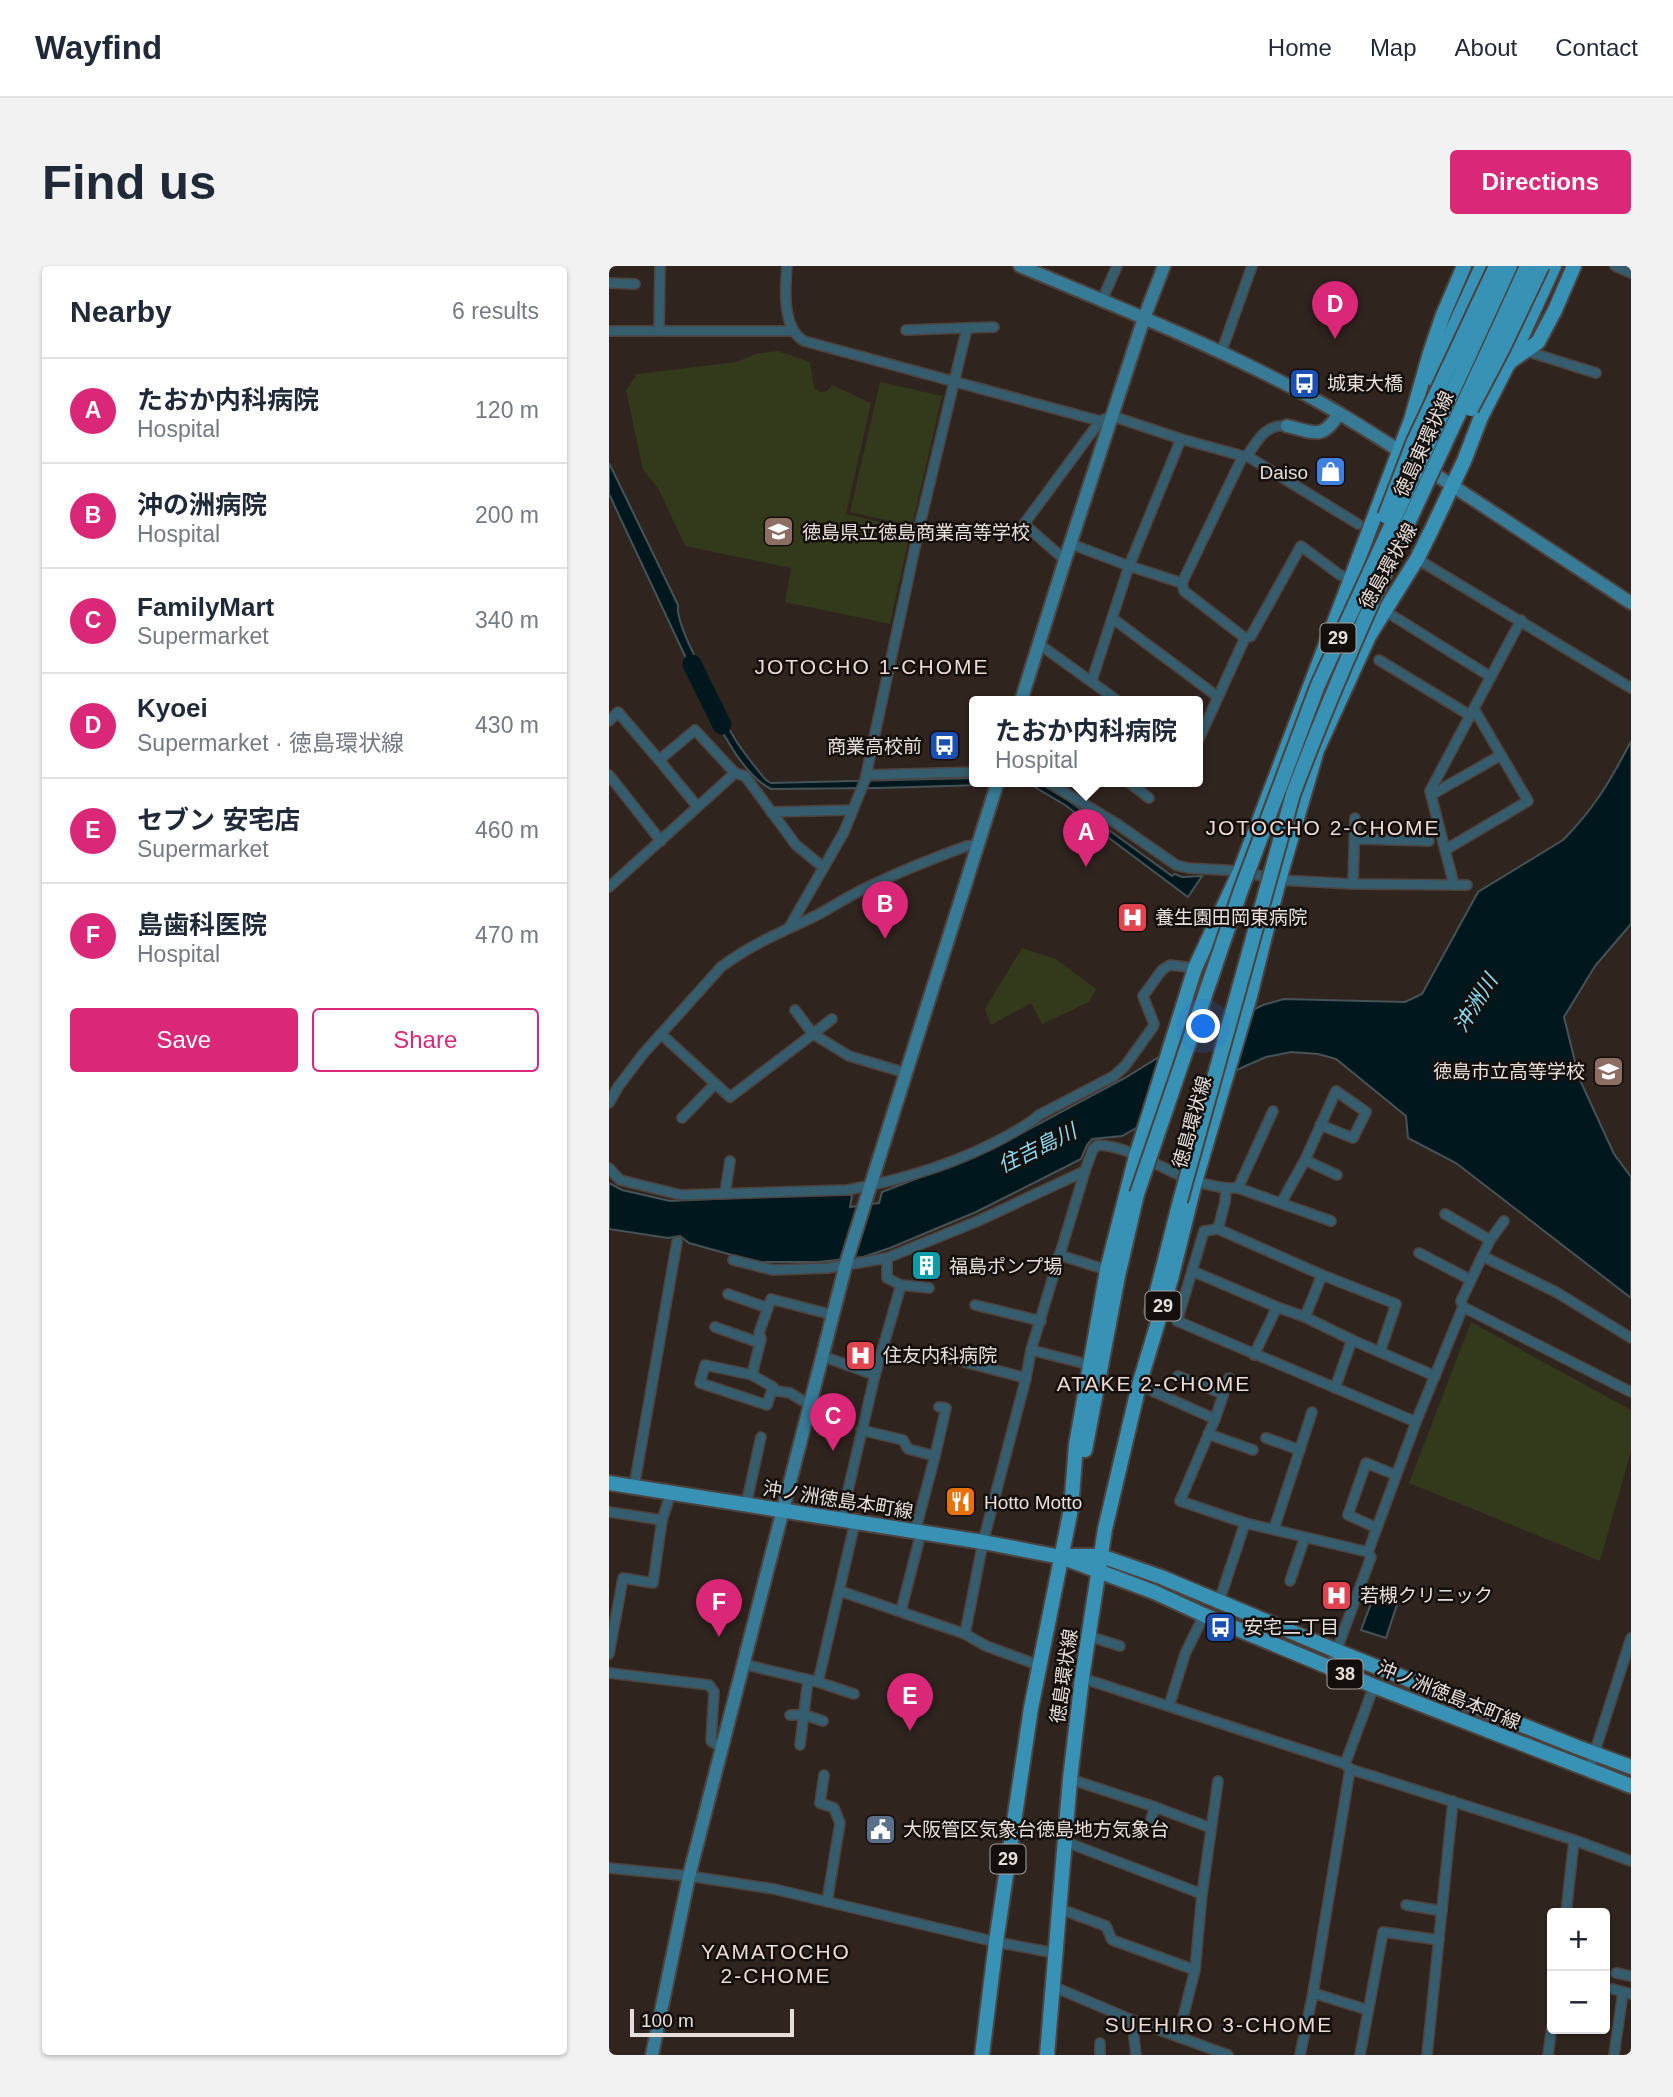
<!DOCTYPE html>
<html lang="en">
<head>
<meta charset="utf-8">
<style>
  body { margin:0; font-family:Helvetica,"Noto Sans JP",sans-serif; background:#f2f2f3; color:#1f2937 }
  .controls { position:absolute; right:21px; bottom:21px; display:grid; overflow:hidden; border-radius:7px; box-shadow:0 2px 5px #0004 }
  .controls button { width:63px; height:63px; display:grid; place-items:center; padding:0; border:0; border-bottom:2px solid #e0e1e3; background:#fff; color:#1f2937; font:35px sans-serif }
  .scale { position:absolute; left:21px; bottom:18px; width:164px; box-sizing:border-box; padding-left:7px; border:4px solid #e7dfdb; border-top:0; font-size:19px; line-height:24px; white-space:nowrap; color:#e7dfdb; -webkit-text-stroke:5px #140f0c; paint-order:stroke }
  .you { position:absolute; left:595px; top:761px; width:24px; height:24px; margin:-18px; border:5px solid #fff; border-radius:50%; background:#1a73e8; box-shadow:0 0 0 10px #1a73e833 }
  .badge { display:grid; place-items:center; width:46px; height:46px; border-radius:50%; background:#db2777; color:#fff; font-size:23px; font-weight:700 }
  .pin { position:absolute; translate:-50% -58px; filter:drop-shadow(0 2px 4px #0008) }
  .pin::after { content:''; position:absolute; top:37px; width:24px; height:21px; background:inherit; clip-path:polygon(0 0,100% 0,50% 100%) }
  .popup { position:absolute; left:360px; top:430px; width:234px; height:91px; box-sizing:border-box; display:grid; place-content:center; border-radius:7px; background:#fff; filter:drop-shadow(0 2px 5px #0005); font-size:23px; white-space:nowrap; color:#747a83 }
  .popup b { font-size:26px; color:#1f2937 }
  .popup::after { content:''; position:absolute; left:50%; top:100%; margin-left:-14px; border:14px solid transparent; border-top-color:#fff }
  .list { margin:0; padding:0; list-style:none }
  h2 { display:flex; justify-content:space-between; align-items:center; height:91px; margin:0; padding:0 28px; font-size:30px }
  h2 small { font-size:23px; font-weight:400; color:#747a83 }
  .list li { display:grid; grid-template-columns:46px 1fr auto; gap:21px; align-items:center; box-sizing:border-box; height:105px; padding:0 28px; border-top:2px solid #e0e1e3 }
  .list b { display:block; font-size:26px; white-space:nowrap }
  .list p { margin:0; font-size:23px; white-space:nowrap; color:#747a83 }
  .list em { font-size:23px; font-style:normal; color:#747a83 }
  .actions { display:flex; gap:14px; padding:21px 28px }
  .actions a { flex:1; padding:16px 0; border:2px solid #db2777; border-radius:7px; text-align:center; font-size:24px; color:#db2777 }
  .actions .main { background:#db2777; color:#fff }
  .map { position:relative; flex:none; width:1022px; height:1789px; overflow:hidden; border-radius:7px }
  header { display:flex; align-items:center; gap:42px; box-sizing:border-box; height:98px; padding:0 35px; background:#fff; border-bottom:2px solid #e0e1e3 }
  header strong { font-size:33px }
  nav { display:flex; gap:38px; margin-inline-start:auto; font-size:24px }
  .intro { display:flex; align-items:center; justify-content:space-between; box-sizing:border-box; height:168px; padding:0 42px }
  h1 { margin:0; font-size:49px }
  .button { padding:18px 32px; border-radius:7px; background:#db2777; color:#fff; font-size:24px; font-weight:700 }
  main { display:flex; gap:42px; padding:0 42px }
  aside { flex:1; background:#fff; border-radius:7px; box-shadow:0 2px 5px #0004 }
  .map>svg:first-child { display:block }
  .green { fill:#33391b }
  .water { fill:#00171e; stroke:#455357; stroke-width:2 }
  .pier { fill:#30241f }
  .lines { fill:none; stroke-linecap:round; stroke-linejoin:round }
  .river { stroke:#00171e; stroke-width:19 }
  .street-casing { stroke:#4d423d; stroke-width:12 }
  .secondary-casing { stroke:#4d423d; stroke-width:16 }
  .primary-casing { stroke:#4d423d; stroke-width:18 }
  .street { stroke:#365d6e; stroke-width:9 }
  .secondary { stroke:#387b97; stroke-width:12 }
  .primary { stroke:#3792b6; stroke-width:14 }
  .primary-bridge-casing { stroke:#4d423d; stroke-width:18; stroke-linecap:butt }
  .primary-bridge { stroke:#3792b6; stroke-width:14 }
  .labels { text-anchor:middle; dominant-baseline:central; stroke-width:5; stroke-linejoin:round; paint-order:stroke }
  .shield { fill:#140f0c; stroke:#a8a19d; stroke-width:2 }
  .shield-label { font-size:18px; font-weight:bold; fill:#e7dfdb }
  .poi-label { font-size:19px; fill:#e7dfdb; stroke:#140f0c; text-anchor:start }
  .street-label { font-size:19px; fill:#e7dfdb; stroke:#140f0c }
  .neighbourhood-label { font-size:21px; letter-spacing:2px; fill:#ebdad4; stroke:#140f0c }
  .water-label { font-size:21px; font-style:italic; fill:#89dbf4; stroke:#140f0c }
</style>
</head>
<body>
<header>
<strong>Wayfind</strong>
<nav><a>Home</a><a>Map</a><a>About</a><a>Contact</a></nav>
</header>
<div class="intro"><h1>Find us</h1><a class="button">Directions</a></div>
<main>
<aside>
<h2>Nearby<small>6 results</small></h2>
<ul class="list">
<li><span class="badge">A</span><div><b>たおか内科病院</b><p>Hospital</p></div><em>120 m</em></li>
<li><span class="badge">B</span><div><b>沖の洲病院</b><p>Hospital</p></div><em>200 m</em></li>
<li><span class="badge">C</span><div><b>FamilyMart</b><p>Supermarket</p></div><em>340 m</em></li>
<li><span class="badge">D</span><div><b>Kyoei</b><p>Supermarket · 徳島環状線</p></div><em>430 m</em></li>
<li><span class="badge">E</span><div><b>セブン 安宅店</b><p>Supermarket</p></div><em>460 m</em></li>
<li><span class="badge">F</span><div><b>島歯科医院</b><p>Hospital</p></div><em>470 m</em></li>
</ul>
<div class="actions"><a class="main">Save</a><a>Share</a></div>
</aside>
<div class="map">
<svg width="1022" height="1789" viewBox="0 0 1022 1789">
  <rect width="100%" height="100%" fill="#30241f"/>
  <!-- green -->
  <g class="green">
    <polygon points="169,85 201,96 205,122 211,126 218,125 223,119 262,137 237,248 293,261 300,272 281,358 176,336 182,302 76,280 49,222 34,204 17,124 28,108 128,96 146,88"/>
    <polygon points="271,116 333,130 301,269 294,258 241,246"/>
    <polygon points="413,682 447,693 487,723 480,736 433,758 422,737 382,759 376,743"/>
    <polygon points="862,1056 1022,1144 1022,1185 991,1295 800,1217"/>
  </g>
  <!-- water -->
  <g class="water">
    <path d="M0,197L69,339C66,356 92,402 100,419L92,424L0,228Z"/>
    <path d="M108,434C117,465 136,489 157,514L162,517L365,512V515L429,516L460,535L563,610L566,608L573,611L593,610L579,631L456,539L424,520L408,518L269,522L162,523C134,509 113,465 98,438Z"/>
    <path d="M1022,475V658L986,700L955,751L970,812L1005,888L1022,911V1032L847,897L799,872L797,850L727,793L709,788L682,786L657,791L632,802L513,870L483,873L478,879L472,893L367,946L281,982L254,991L210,996H148L80,977L71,970L59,972L0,963V917L13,924L61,935L237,927L243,930L241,941L270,937L273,926L383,883L516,812L563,783L654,739L675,733L796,736L813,728L869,626L954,574C985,543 1002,514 1022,475Z"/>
    <polygon points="766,1327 789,1335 777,1372 752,1364"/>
  </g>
  <!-- pier -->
  <polygon class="pier" points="616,754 595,826 553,850 570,775"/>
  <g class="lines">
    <!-- river -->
    <polyline class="river" points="83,398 113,459"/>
    <defs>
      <g id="street">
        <path d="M178,0C176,23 173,62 195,75L491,155L503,150L572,173L634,190H638C648,175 657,157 678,160"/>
        <polyline points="1006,0 1022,7"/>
        <polyline points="0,17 26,18"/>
        <polyline points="493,34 508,0"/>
        <polyline points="297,64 385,61"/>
        <polyline points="0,65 184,65"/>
        <polyline points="50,65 51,0"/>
        <polyline points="917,85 987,107"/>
        <polyline points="612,87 643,0"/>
        <polyline points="638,190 749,258"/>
        <polyline points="462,278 520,300 573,317 575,325 636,372 589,475"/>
        <polyline points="808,293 1022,422"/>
        <polyline points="456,294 415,258 491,155"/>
        <polyline points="573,317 634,190"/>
        <polyline points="776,345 882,411"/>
        <polyline points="503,352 609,431"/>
        <polyline points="636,372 642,370 692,280 731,309 741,312"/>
        <polyline points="430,378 509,435"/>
        <polyline points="770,394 862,450"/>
        <polyline points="483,414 520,300 572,173"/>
        <polyline points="0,455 9,446 50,494 86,464 126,507 136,510 187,579 214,601"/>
        <polyline points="50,494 88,540"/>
        <polyline points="0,509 52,575"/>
        <polyline points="258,509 365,506"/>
        <polyline points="437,515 508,558 567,599 579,602 631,605 670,614 744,618 858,619"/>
        <polyline points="518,515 540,532"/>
        <polyline points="822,529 892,489"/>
        <polyline points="162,546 244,544"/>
        <polyline points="746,573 820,575"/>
        <polyline points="836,584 919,535 865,443"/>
        <polyline points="744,618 746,552"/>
        <polyline points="845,619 821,525 912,354"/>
        <polyline points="0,621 126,507"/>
        <polyline points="181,660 235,566 256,514 311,258 358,62"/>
        <polyline points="186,744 204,768 223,753"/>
        <polyline points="52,768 121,831 204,768 240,790 297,807"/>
        <path d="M0,837L9,821L34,788L112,701C137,682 167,668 196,655C216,646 234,633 253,624C287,607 322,593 358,580L368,579"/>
        <polyline points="73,852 106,818"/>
        <polyline points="696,894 728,909"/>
        <path d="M0,902L11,914L72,929L238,924C293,914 349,897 398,870C410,863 421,858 430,849L505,810L516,800L544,761L545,758L534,730L553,704L561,699L586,702"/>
        <polyline points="617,922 629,922 722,955"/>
        <polyline points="629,922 664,845"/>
        <polyline points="116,927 121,895"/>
        <polyline points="672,937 696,894 727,825 757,846 744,872 711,859"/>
        <polyline points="836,948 881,974 852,1035 854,1041"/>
        <polyline points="881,974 895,955"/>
        <polyline points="810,987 862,1014"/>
        <polyline points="450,989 498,1004"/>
        <polyline points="873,990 947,1026 1022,1072"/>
        <path d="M124,994L164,1004L219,1002L278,992L369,955L476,905L484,883L489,879C520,880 555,904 584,915C594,918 606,920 617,922L616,936L609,963"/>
        <polyline points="583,1005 668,1041 696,1051 743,1074 826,1110"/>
        <polyline points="292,1019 320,1022"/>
        <polyline points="119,1028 159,1042"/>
        <polyline points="366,1039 432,1055"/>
        <polyline points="696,1051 713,1009"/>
        <polyline points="106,1061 151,1077"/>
        <polyline points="422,1084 481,1099"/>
        <polyline points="771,1086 787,1038 713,1009 609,963 595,965 568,1055 807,1156"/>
        <polyline points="645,1089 668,1041"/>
        <polyline points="213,1090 266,1109"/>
        <polyline points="332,1090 417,1112"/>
        <polyline points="143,1109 96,1099 91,1117 158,1139 163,1124 181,1127 201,1139"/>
        <polyline points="569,1110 614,1128"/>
        <polyline points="530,1119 606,1153"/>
        <polyline points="726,1122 743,1074"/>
        <polyline points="163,1124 164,1121 143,1109 152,1073 150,1067 162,1033 224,1049"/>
        <polyline points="252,1164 294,1174 299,1183 326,1190 306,1266"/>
        <polyline points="599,1168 644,1184"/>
        <polyline points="657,1172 691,1184"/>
        <polyline points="326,1190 337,1142 330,1141"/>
        <polyline points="25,1221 68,976"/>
        <polyline points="137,1239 152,1171"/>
        <polyline points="0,1246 53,1254"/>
        <polyline points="232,1254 266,1109 292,1019 278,1012 278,992"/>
        <polyline points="636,1257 759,1286 762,1291 721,1402"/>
        <polyline points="768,1262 739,1249 757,1197 787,1209"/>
        <polyline points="665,1263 703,1146"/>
        <polyline points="759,1286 807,1156 854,1041 1022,1126"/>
        <polyline points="681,1315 696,1271"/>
        <polyline points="231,1325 356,1368 377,1380 429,1399"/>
        <polyline points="610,1336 636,1257 571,1235 606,1153 620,1112"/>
        <polyline points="292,1345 312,1267"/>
        <polyline points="356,1368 374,1276 417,1112 422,1084 476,905"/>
        <polyline points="479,1370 511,1380"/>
        <polyline points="0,1388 14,1312 44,1317 53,1254 62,1227"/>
        <polyline points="134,1398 209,1416 246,1256"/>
        <polyline points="0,1407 100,1419 105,1426 102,1475 113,1482"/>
        <polyline points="473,1412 736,1498 741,1503 965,1574 1022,1595"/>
        <polyline points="209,1416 245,1428"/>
        <polyline points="560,1440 576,1388 595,1349"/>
        <polyline points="181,1449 196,1449 214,1455"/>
        <polyline points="191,1479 199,1414"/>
        <polyline points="736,1498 765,1420"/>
        <polyline points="980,1504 1022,1372"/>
        <polyline points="215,1509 211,1537 225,1542 231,1557 218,1636"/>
        <polyline points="461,1513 546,1541 602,1562"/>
        <polyline points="542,1553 546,1541"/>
        <polyline points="457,1576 593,1628"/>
        <polyline points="0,1602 80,1610 165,1623 387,1676 446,1687"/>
        <polyline points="797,1639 833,1645"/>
        <polyline points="451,1643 497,1660 503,1674 586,1704 569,1771"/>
        <polyline points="957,1647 965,1574"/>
        <polyline points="586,1704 593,1628 609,1515"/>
        <polyline points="1007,1707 1022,1710"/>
        <polyline points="443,1720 523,1754 619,1789"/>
        <polyline points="996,1721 1022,1728"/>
        <polyline points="704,1727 759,1744"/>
        <polyline points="523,1754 527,1789"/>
        <polyline points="491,1789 491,1777"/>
        <polyline points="691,1789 704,1727 741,1503"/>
        <polyline points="751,1789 774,1666 830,1674"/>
        <polyline points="818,1789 844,1535"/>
        <polyline points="939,1789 943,1759"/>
        <polyline points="1005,1789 1014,1726"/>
      </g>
      <g id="secondary">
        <path d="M411,0C504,39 597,76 686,123C724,142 761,166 797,189"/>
        <path d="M678,160C705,166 714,175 730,147"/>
        <polyline points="815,201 1022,337"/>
        <polyline points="412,435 456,294 535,52 555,0"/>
        <polyline points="43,1789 80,1610 238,994 389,515"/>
      </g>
      <g id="primary">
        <polyline points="902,94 945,0"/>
        <polyline points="822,112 873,0"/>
        <polyline points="543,1045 571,935"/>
        <polyline points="476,1184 509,1010 528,928"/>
        <polyline points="0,1217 374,1276 452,1291 545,1326 595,1349 765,1420 1022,1520"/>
        <polyline points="460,1290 492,1290 552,1311 728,1385 968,1481 1022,1501"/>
        <polyline points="373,1789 387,1676 422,1442 462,1243 467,1179 498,1004 527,890 586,702 631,605 802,154 821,87 834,49 855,0"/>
        <polyline points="438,1789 461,1513 473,1412 496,1263 530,1119 562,1013 586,916 641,730 670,614 708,484 760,370 808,293 822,265 855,195 872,151 898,100 902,95 929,76 946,44 965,0"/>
      </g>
    </defs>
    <!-- street casing -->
    <use href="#street" class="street-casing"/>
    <!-- secondary casing -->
    <use href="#secondary" class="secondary-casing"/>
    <!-- primary casing -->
    <use href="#primary" class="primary-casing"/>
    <!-- street -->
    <use href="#street" class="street"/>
    <!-- secondary -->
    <use href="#secondary" class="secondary"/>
    <!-- primary -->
    <use href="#primary" class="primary"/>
    <defs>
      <g id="primary-bridge">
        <polyline points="862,143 894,82 933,0"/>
        <polyline points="776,250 805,175 887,0"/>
        <polyline points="528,928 632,624 709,419 901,0"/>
        <path d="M571,935L684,528C752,347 839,175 918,0"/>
      </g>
    </defs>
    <!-- primary-bridge casing -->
    <use href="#primary-bridge" class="primary-bridge-casing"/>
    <!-- primary-bridge -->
    <use href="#primary-bridge" class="primary-bridge"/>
  </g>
  <!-- icons -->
  <defs>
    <symbol id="bus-square" viewBox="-11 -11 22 22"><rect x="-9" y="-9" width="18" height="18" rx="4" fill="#1a4fb4" stroke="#140f0c"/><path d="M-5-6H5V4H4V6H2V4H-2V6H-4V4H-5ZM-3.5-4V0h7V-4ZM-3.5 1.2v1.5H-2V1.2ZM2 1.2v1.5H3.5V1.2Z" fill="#fff"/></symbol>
    <symbol id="shop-square" viewBox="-11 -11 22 22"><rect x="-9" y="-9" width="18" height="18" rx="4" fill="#3f7fe0" stroke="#140f0c"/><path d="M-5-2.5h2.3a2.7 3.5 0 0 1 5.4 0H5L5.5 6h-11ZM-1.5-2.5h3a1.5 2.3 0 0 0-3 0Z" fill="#fff"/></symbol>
    <symbol id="school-square" viewBox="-11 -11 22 22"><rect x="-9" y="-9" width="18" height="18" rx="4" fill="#8d6e63" stroke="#140f0c"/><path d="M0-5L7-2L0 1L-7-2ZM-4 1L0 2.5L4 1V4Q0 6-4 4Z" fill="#fff"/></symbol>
    <symbol id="hospital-square" viewBox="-11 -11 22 22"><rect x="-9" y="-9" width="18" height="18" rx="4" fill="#e0444e" stroke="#140f0c"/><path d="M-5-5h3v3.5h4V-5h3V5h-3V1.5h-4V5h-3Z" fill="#fff"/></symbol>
    <symbol id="building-square" viewBox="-11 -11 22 22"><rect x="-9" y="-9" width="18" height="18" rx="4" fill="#0f9aa8" stroke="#140f0c"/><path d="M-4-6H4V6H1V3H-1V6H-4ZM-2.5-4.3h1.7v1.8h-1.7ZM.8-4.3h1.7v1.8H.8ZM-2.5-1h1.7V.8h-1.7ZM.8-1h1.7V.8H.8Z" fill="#fff"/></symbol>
    <symbol id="restaurant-square" viewBox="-11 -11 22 22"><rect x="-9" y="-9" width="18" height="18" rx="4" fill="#e8710a" stroke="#140f0c"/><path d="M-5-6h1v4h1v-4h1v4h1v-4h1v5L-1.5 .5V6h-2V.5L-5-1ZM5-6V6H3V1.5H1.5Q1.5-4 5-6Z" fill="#fff"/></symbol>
    <symbol id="civic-square" viewBox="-11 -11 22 22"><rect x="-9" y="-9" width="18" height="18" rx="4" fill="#5c6f8a" stroke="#140f0c"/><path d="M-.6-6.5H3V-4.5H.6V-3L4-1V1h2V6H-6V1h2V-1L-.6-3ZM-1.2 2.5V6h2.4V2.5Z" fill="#fff"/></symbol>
  </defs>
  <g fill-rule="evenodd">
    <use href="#bus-square" x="678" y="100" width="35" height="35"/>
    <use href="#shop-square" x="704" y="188" width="35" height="35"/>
    <use href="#school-square" x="152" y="248" width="35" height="35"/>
    <use href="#bus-square" x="318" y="462" width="35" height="35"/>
    <use href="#hospital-square" x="506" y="634" width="35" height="35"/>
    <use href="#school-square" x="982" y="788" width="35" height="35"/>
    <use href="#building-square" x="300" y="982" width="35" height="35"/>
    <use href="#hospital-square" x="234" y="1072" width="35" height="35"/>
    <use href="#restaurant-square" x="334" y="1218" width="35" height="35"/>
    <use href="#hospital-square" x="710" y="1312" width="35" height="35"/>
    <use href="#bus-square" x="594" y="1344" width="35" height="35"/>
    <use href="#civic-square" x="254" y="1546" width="35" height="35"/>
  </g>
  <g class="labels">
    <!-- shield labels -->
    <g class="shield">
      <rect x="711.5" y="357.5" width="35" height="29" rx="5"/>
      <rect x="536.5" y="1025.5" width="35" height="29" rx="5"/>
      <rect x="718.5" y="1393.5" width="35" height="29" rx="5"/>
      <rect x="381.5" y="1578.5" width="35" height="29" rx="5"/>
    </g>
    <g class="shield-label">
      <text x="729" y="372">29</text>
      <text x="554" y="1040">29</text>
      <text x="736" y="1408">38</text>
      <text x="399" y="1593">29</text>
    </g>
    <!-- poi labels -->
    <g class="poi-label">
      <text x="718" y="117">城東大橋</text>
      <text x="699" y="206" text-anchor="end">Daiso</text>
      <text x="193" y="266">徳島県立徳島商業高等学校</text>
      <text x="313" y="480" text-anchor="end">商業高校前</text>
      <text x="546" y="651">養生園田岡東病院</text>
      <text x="976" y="805" text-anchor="end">徳島市立高等学校</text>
      <text x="340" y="1000">福島ポンプ場</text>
      <text x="274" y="1089">住友内科病院</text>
      <text x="375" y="1236">Hotto Motto</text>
      <text x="751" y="1329">若槻クリニック</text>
      <text x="635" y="1361">安宅二丁目</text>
      <text x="294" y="1563">大阪管区気象台徳島地方気象台</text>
    </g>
    <!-- street labels -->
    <g class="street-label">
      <text transform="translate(815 178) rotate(-65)">徳島東環状線</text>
      <text transform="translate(779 300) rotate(-60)">徳島環状線</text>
      <text transform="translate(583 856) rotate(-74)">徳島環状線</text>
      <text transform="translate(229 1234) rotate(9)">沖ノ洲徳島本町線</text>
      <text transform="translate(455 1410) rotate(-82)">徳島環状線</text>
      <text transform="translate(840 1429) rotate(22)">沖ノ洲徳島本町線</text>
    </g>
    <!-- neighbourhood labels -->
    <g class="neighbourhood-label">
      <text x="263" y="400">JOTOCHO 1-CHOME</text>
      <text x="714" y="561">JOTOCHO 2-CHOME</text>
      <text x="545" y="1117">ATAKE 2-CHOME</text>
      <text x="167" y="1685">YAMATOCHO<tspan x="167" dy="24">2-CHOME</tspan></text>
      <text x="610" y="1758">SUEHIRO 3-CHOME</text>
    </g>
    <!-- water labels -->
    <g class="water-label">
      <text transform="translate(866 737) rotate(-58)">沖洲川</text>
      <text transform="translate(428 882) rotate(-26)">住吉島川</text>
    </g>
  </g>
</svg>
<div class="controls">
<button>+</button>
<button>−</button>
</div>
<div class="scale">100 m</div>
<div class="you"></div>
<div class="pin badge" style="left:477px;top:601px">A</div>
<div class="popup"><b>たおか内科病院</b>Hospital</div>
<div class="pin badge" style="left:276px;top:673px">B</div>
<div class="pin badge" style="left:224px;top:1185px">C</div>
<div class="pin badge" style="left:726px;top:73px">D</div>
<div class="pin badge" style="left:301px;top:1465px">E</div>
<div class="pin badge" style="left:110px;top:1371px">F</div>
</div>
</main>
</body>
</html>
